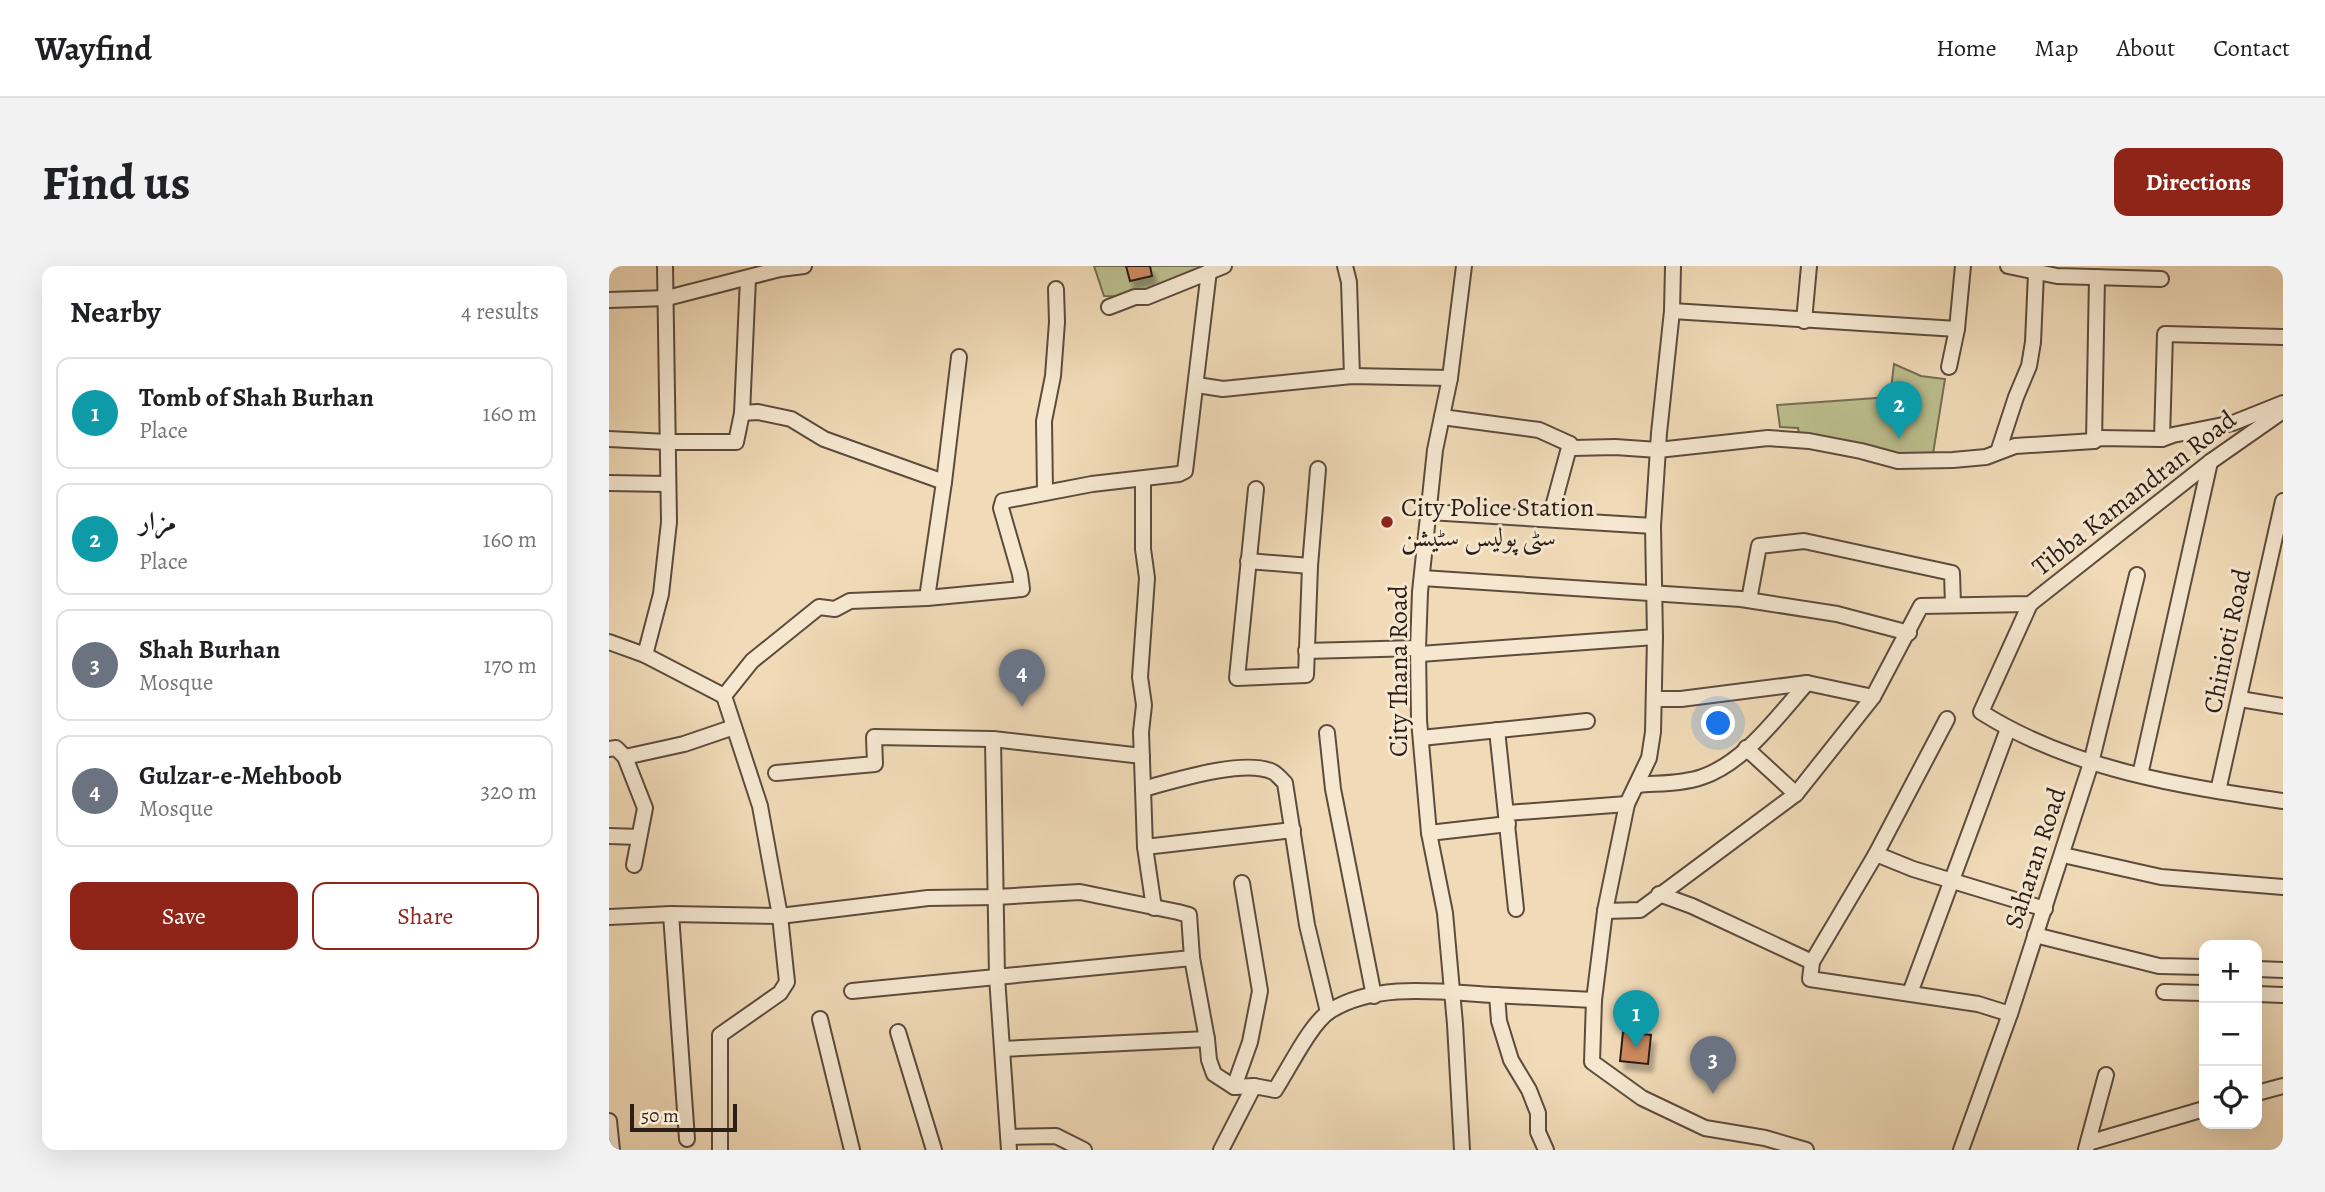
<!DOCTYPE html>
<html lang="en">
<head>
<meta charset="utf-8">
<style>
  body { margin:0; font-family:Alegreya,Amiri,serif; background:#f2f2f2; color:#202124 }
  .controls { position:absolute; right:21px; bottom:21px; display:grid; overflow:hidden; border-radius:14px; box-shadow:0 7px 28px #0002 }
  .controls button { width:63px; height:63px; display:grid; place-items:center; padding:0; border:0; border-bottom:2px solid #e0e0e0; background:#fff; color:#202124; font:35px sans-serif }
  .scale { position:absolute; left:21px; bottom:18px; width:107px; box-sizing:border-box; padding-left:7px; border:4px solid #2c1d15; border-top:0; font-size:19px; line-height:24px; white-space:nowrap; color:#2c1d15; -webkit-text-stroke:5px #f5e7d0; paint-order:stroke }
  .you { position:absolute; left:1110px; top:458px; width:24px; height:24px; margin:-18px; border:5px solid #fff; border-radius:50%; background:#1a73e8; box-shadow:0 0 0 10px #1a73e833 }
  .badge { display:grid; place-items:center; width:46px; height:46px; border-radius:50%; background:#8f2418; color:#fff; font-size:23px; font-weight:700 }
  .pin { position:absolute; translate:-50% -58px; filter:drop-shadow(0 2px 4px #0008) }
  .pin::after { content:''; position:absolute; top:37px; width:24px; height:21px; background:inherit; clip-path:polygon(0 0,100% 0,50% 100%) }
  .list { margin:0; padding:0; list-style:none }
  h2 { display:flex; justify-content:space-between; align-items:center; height:91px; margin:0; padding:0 28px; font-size:30px }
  h2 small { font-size:23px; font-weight:400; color:#757577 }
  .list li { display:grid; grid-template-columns:46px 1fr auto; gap:21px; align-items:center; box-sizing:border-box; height:112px; margin:0 14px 14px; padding:0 14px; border:2px solid #e0e0e0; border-radius:14px }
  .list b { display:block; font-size:26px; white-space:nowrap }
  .list p { margin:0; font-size:23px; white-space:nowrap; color:#757577 }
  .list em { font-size:23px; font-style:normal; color:#757577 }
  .actions { display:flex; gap:14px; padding:21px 28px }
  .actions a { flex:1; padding:16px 0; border:2px solid #8f2418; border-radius:14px; text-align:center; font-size:24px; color:#8f2418 }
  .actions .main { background:#8f2418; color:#fff }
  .icon { flex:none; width:38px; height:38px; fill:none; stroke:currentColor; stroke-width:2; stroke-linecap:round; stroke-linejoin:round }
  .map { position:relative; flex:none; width:1674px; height:884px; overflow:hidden; border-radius:14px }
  header { display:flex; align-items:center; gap:42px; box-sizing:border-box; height:98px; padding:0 35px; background:#fff; border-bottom:2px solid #e0e0e0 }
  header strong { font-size:33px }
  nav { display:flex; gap:38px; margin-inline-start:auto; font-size:24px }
  .intro { display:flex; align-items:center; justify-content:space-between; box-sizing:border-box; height:168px; padding:0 42px }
  h1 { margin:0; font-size:49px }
  .button { padding:18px 32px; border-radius:14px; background:#8f2418; color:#fff; font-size:24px; font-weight:700 }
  main { display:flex; gap:42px; padding:0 42px }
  aside { flex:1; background:#fff; border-radius:14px; box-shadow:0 7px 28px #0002 }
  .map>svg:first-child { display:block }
  .green { fill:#bcbe8d; stroke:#746e51; stroke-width:2 }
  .building { fill:#cd8b61; stroke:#2c1d15; stroke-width:2; filter:url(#shadow) }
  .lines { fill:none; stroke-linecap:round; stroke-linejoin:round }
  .minor-casing { stroke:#5d4c3e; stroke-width:18 }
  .minor { stroke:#f5e7d0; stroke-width:14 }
  .poi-dot { fill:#8f2418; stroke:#f5e7d0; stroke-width:2.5 }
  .labels { text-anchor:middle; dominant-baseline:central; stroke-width:6; stroke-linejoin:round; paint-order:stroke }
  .street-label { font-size:26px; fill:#2c1d15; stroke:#f5e7d0 }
  .poi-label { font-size:26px; fill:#2c1d15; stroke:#f5e7d0; text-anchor:start }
</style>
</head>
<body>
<header>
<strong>Wayfind</strong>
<nav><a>Home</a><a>Map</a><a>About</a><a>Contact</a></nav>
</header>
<div class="intro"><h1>Find us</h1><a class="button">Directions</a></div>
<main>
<aside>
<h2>Nearby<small>4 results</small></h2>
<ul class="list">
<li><span class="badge" style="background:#0f9aa8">1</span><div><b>Tomb of Shah Burhan</b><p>Place</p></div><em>160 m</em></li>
<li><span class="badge" style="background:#0f9aa8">2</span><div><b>مزار</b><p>Place</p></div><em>160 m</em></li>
<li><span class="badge" style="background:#6b7280">3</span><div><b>Shah Burhan</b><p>Mosque</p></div><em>170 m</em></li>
<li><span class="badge" style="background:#6b7280">4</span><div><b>Gulzar-e-Mehboob</b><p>Mosque</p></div><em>320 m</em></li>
</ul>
<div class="actions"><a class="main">Save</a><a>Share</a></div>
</aside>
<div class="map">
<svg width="1674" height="884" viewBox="0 0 1674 884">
  <defs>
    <filter id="shadow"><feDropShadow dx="4.5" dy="8" stdDeviation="2" flood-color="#0004"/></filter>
  </defs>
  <rect width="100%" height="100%" fill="#f0dab7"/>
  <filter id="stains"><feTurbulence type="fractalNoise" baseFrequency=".00286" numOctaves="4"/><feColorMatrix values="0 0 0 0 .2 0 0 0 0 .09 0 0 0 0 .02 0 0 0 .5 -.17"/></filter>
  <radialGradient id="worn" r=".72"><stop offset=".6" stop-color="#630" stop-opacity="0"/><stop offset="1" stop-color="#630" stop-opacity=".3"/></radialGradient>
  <!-- green -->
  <g class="green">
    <polygon points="485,0 615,0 538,31 495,30"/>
    <polygon points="1285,98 1312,110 1336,113 1323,194 1191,174 1189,162 1171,161 1168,139 1281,131"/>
  </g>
  <!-- building -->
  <g class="building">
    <polygon points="517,0 541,0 543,10 521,15"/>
    <polygon points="1014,766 1042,769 1039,798 1011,795"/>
  </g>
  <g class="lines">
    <defs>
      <g id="minor">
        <polyline points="736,0 740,16 743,110"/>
        <polyline points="1064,0 1063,45 1050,167 1044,260 1046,371 1044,466 1040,492 1018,538 996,645 985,734 983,796 1033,832 1096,862 1156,872 1197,884"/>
        <polyline points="1399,0 1448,10 1552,13"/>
        <polyline points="0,34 58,32 171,3 195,0"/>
        <polyline points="500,41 526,31 538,31 615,0"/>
        <polyline points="1063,45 1348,63"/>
        <polyline points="1195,55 1200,0"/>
        <polyline points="1340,101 1348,63 1354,0"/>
        <polyline points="588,119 614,123 743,110 841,112"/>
        <polyline points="133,147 149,146 182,153 215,173 335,216"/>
        <polyline points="833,151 930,164 961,178 964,182 1006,181 1049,184 1159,172 1200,175 1252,185 1289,195 1344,194 1377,191 1406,180 1485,175 1490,172 1553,173 1564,169 1624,157 1674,137"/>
        <polyline points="0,173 58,176 127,176 133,147 139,12"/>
        <polyline points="1553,173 1556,68 1674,71"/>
        <polyline points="1485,175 1488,11"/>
        <polyline points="1389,186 1407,131 1420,100 1424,76 1427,7"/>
        <polyline points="0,217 58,218"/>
        <polyline points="647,223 628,412 697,409 701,300 709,203"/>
        <polyline points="436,226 435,155 444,110 448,56 447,23"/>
        <polyline points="820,246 1044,260"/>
        <polyline points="941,252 961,178"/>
        <polyline points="639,295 701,300"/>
        <polyline points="813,312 1132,333 1228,348 1300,367"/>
        <polyline points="318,332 335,216 350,91"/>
        <polyline points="1140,334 1150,280 1195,275 1343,307 1344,339"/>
        <path d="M1421,338L1372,446C1462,503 1570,520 1674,535"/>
        <polyline points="0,376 36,389 115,430"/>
        <polyline points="697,385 809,382"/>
        <polyline points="811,388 1046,371"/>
        <polyline points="36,389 52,328 60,256 56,0"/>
        <polyline points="115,430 143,395 210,341 226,343 241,335 318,332 413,323 411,308 392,242 394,235 483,218 570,208 576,205 600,5"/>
        <polyline points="1046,433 1072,433 1198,417 1264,431"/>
        <polyline points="1631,433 1674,440"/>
        <polyline points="888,464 907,643"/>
        <polyline points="718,467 724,523 765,730"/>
        <polyline points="812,472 978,455"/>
        <polyline points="384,473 388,711 400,884"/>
        <polyline points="1137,482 1187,528"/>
        <polyline points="0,483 7,482 16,491 36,542 25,599"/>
        <polyline points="16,491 75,478 125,461"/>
        <polyline points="167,507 266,498 265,471 384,473 533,490"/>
        <polyline points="1531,509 1601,196"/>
        <path d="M1028,519C1049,517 1073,518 1093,511C1135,497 1169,450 1198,417"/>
        <polyline points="534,523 532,466 535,439 531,411 538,312 534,283 534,214"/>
        <polyline points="1609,525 1674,235"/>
        <polyline points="898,547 1018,538"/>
        <polyline points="820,567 899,558"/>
        <polyline points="0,570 30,571"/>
        <polyline points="536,581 684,564"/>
        <polyline points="1267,588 1304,603 1436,643"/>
        <polyline points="1454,589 1552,611 1674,621"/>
        <polyline points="1050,628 1083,640 1203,696 1201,713 1369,738 1401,748"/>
        <path d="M545,642L536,581L534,523C564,515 635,492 664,506C668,508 673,514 676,517L698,659L719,746"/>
        <polyline points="996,645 1031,644 1187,528 1264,431 1312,340 1421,338 1601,196 1674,145"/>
        <polyline points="62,648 78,873"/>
        <polyline points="0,651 62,648 171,650 319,632 387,631 471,626 569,646 580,649 583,692 598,773 600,794 605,808 625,821 645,820"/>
        <polyline points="1426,669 1550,700 1595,701"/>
        <polyline points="1203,696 1267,588 1338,453"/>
        <polyline points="1648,703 1674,704"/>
        <polyline points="243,725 583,692"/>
        <polyline points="1555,726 1595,727"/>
        <polyline points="1301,727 1399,463"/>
        <polyline points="1648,728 1674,729"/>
        <polyline points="888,729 890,755 902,794 920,824 929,847 929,866 937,884"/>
        <polyline points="211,753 243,884"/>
        <polyline points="289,766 325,884"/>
        <polyline points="394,783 598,773"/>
        <polyline points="625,821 641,776 651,725 633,617"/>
        <polyline points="1648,827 1674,820"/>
        <polyline points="0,855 3,884"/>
        <polyline points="401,871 447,870 475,884"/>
        <polyline points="1479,877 1595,843"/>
        <polyline points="1477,883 1497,809"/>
        <polyline points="111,884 111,769 171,727 178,716 171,650 151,540 115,430"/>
        <path d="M612,884L645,820L666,824C680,803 701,758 721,745C767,716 832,726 884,729C918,731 951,732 985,734"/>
        <polyline points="853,884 846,758 836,647 820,567 810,454 809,382 811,326 826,184 841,112 855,0"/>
        <polyline points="1352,884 1401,748 1482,497 1528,309"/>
      </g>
    </defs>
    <!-- minor casing -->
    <use href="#minor" class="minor-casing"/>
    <!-- minor -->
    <use href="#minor" class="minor"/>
  </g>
  <!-- markers -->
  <circle class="poi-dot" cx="778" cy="256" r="7"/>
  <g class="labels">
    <!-- street labels -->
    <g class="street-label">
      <text transform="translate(1525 227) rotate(-38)">Tibba Kamandran Road</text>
      <text transform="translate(1618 375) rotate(-78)">Chinioti Road</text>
      <text transform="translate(789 405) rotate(-90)">City Thana Road</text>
      <text transform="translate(1426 592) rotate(-72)">Saharan Road</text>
    </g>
    <!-- poi labels -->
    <g class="poi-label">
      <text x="792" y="241">City Police Station<tspan x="792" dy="30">سٹی پولیس سٹیشن</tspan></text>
    </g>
  </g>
  <rect width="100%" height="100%" filter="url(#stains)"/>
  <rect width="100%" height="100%" fill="url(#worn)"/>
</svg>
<div class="controls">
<button>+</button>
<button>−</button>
<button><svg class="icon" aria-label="locate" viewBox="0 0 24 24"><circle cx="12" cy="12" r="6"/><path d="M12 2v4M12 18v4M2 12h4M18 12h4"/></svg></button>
</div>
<div class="scale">50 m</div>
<div class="you"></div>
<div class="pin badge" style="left:1027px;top:782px;background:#0f9aa8">1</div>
<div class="pin badge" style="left:1290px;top:173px;background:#0f9aa8">2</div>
<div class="pin badge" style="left:1104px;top:828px;background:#6b7280">3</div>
<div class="pin badge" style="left:413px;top:441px;background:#6b7280">4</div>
</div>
</main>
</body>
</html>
